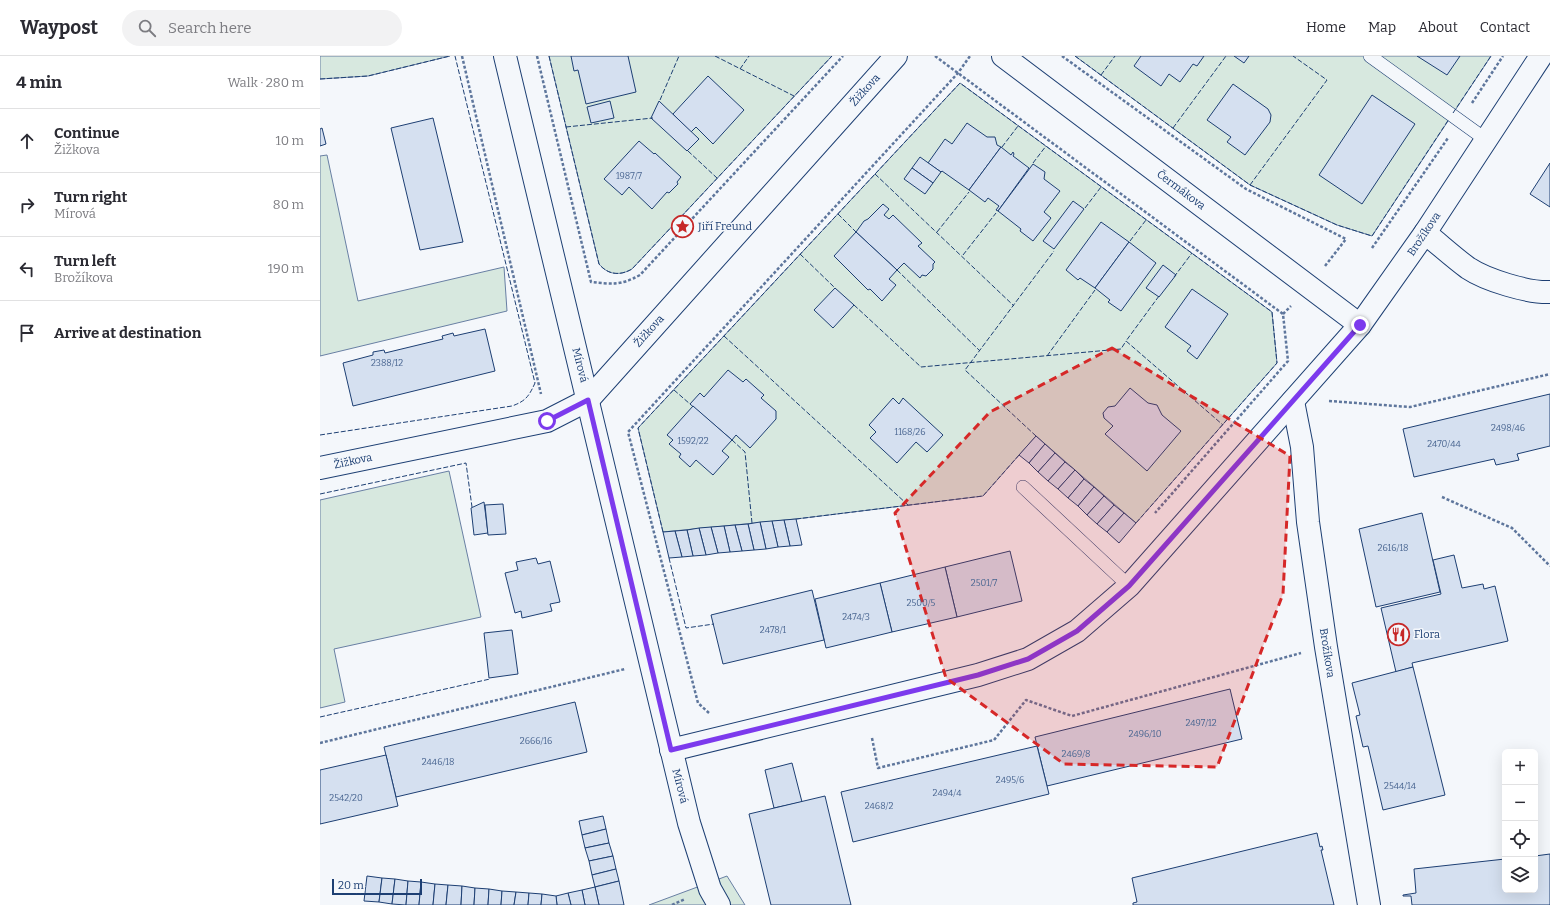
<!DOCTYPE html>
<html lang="en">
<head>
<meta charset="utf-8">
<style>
  body { margin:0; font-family:Bitter,serif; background:#f2f2f3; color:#2b2b33 }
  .controls { position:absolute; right:12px; bottom:12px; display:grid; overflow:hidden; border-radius:6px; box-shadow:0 4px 16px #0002 }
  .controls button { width:36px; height:36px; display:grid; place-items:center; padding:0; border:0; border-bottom:1px solid #e1e1e2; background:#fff; color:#2b2b33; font:20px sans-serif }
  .scale { position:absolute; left:12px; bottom:10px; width:90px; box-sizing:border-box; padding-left:4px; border:2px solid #1d3f73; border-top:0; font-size:11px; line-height:14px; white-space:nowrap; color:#1d3f73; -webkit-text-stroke:3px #f4f7fb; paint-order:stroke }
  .stop { position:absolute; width:12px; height:12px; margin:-9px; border:3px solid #7c3aed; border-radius:50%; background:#fff }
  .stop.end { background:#7c3aed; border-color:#fff; box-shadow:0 1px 4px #0008 }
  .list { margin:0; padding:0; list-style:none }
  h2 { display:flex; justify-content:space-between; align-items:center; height:52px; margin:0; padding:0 16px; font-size:17px }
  h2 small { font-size:13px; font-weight:400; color:#7c7c81 }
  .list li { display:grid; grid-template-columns:26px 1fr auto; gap:12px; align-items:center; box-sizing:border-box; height:64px; padding:0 16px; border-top:1px solid #e1e1e2 }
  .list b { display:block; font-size:15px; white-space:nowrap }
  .list p { margin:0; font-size:13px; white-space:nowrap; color:#7c7c81 }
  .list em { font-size:13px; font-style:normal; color:#7c7c81 }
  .icon { flex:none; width:22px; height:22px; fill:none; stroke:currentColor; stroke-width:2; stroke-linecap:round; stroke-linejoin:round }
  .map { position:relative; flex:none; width:1230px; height:849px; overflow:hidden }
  header { display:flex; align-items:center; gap:24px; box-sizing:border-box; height:56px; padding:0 20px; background:#fff; border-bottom:1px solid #e1e1e2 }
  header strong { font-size:19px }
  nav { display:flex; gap:22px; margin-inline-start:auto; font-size:14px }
  .search { width:280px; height:36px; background:#f2f2f3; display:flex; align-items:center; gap:10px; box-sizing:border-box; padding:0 14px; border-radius:22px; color:#7c7c81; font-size:15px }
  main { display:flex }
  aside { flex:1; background:#fff }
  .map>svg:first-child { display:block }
  .green { fill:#d7e8df; stroke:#687fa3 }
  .building { fill:#d5e0f0; stroke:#1d3f73 }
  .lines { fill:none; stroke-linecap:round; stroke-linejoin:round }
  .service-casing { stroke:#1d3f73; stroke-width:14 }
  .minor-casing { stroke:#1d3f73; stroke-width:24 }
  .path { stroke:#5e769c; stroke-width:2.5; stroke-dasharray:3 2; stroke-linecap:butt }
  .service { stroke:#f4f7fb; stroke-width:13 }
  .minor { stroke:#f4f7fb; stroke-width:22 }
  .fence { stroke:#1d3f73; stroke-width:1; stroke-dasharray:5 2; stroke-linecap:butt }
  .route { stroke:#7c3aed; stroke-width:5 }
  .marked { fill:#d62828; fill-opacity:0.2; stroke:#d62828; stroke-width:3; stroke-dasharray:8 5; stroke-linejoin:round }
  .labels { text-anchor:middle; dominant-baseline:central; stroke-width:3; stroke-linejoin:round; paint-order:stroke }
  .number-label { font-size:9px; fill:#4b6792 }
  .street-label { font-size:11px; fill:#1d3f73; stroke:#f4f7fb }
  .poi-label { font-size:11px; fill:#1d3f73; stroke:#f4f7fb; text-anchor:start }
</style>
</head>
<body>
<header>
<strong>Waypost</strong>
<div class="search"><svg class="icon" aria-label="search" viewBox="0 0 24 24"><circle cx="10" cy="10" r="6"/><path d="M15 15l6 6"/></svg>Search here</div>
<nav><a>Home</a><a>Map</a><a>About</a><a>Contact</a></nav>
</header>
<main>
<aside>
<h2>4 min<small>Walk · 280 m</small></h2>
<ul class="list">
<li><svg class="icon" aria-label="ahead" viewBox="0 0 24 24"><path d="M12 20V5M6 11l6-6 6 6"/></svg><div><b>Continue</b><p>Žižkova</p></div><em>10 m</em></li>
<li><svg class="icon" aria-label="right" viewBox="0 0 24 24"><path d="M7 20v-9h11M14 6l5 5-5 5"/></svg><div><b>Turn right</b><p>Mírová</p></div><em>80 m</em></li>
<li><svg class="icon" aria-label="left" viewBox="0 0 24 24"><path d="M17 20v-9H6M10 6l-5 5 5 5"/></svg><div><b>Turn left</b><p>Brožíkova</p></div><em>190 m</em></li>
<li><svg class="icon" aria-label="arrive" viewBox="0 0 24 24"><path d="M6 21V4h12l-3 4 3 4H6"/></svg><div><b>Arrive at destination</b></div></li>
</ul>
</aside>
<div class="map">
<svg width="1230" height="849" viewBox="0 0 1230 849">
  <rect width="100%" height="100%" fill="#f4f7fb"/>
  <!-- green -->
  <g class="green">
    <polygon points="0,0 130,0 48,20 0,23"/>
    <path d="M229,0H512L312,213C300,220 288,219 279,208Z"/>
    <polygon points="755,0 1171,0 1052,180 1017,169 930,129"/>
    <polygon points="640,27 952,256 957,307 816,467 716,380 663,440 476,463 343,476 318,372"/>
    <polygon points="7,99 38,245 184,211 187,255 0,300 0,100"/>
    <polygon points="129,415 161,561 14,593 25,646 0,652 0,444"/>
    <polygon points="407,820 425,849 329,849"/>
  </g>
  <!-- building -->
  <g class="building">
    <polygon points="251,0 308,0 316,36 266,48 258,14 254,15"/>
    <polygon points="821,0 884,0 877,10 873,8 860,26 849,18 841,30 814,10"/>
    <polygon points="914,0 929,0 924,7"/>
    <polygon points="1097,0 1140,0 1127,19"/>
    <polygon points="388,20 424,54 393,88 376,71 371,76 353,58"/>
    <polygon points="913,28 948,53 951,59 950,66 925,99 907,86 911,81 887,64"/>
    <polygon points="1052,39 1095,68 1042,148 999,119"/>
    <polygon points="290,45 294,62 271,67 267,51"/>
    <polygon points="339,45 379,83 367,95 331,62"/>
    <polygon points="113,62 143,186 100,194 71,72"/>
    <polygon points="647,67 667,81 675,81 677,89 681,91 649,134 622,115 621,116 608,107 625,83 632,88"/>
    <polygon points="2,72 6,88 0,90 0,73"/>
    <polygon points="319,85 334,98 335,97 361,121 357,126 358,128 349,137 347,136 332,153 309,131 302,139 284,123"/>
    <polygon points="681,91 691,99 693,96 694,98 693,100 709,112 678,155 676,154 679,150 668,142 665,146 649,134"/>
    <polygon points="600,101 621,116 613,127 592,112"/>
    <polygon points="1230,107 1230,151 1210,138"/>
    <polygon points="713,108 725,116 724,123 740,135 724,156 731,162 713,185 700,175 701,173 678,155"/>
    <polygon points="592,112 613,127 605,138 584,123"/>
    <polygon points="753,145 764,153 734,193 723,185"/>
    <polygon points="563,148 569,153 564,159 569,163 573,159 602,187 598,190 615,206 613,208 613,213 606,220 602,219 600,222 584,207 577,214 536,176 544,165 548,163"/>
    <polygon points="781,166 809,186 775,232 760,222 758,224 746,214"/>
    <polygon points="536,176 577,214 569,223 576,229 562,245 550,233 548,234 514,200"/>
    <polygon points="809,186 836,207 801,255 788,246 790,244 775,232"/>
    <polygon points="843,209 856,219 839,241 826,232"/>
    <polygon points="515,232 534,249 513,272 494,254"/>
    <polygon points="872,233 908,258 877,303 867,295 871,290 845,271"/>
    <polygon points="165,273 175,315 33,350 23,307 53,299 53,296 64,294 65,297 123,283 122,280 133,277 134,280"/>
    <polygon points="408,314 423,326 426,323 444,339 441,342 456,355 456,363 430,392 416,379 412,384 370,348 380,337 384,341"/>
    <polygon points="810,332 828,347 837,349 842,359 861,375 827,415 785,378 793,370 784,362 783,357 788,351 795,350"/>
    <polygon points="1230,338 1230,390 1197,398 1199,404 1176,409 1174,403 1094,421 1083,373"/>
    <polygon points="573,342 579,348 583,342 623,379 607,396 596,386 577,407 550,382 556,376 549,369"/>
    <polygon points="373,350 412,384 402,395 409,401 393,419 376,404 370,411 359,401 361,398 349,388 353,384 347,379"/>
    <polygon points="716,380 725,388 709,407 699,399"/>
    <polygon points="725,388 735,397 718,416 709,407"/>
    <polygon points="735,397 745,406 728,425 718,416"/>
    <polygon points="745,406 755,414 738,433 728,425"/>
    <polygon points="755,414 764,423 748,442 738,433"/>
    <polygon points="764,423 774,431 758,450 748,442"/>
    <polygon points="774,431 784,440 767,459 758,450"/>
    <polygon points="784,440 794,449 777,468 767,459"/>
    <polygon points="164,446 168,477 154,479 151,452"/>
    <polygon points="183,448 186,478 168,479 165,449"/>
    <polygon points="794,449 804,457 787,476 777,468"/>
    <polygon points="804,457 816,467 799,487 787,476"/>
    <polygon points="1102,457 1120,536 1056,551 1039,473"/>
    <polygon points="476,463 482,489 470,490 464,464"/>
    <polygon points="464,464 470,490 458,491 452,465"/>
    <polygon points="452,465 458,491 446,493 440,466"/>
    <polygon points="440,466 446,493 434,494 428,468"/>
    <polygon points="428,468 434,494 422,495 415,469"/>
    <polygon points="415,469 422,495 410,496 404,470"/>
    <polygon points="404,470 410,496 398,497 391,471"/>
    <polygon points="391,471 398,497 386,499 379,472"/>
    <polygon points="379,472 386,499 373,500 367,474"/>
    <polygon points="367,474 373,500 362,501 355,475"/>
    <polygon points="355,475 362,501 349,502 343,476"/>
    <polygon points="690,495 702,545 637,561 625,511"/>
    <polygon points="1134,499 1142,532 1163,528 1164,533 1175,530 1188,585 1092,607 1093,611 1076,616 1061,552 1121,538 1113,504"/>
    <polygon points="216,502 218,508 230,505 240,546 230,548 232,555 202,562 201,555 195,557 185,517 198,514 196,506"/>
    <polygon points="625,511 637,561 572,576 560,527"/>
    <polygon points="560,527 572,576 506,592 495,543"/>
    <polygon points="492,534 504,584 403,608 391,559"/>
    <polygon points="192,574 198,618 169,622 164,577"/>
    <polygon points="1093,611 1125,739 1063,754 1048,690 1043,691 1036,660 1040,659 1032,627"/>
    <polygon points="910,633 922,683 727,730 715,681"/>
    <polygon points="255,646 267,696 76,741 64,691"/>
    <polygon points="717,690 729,738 533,786 521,736"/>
    <polygon points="66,699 78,750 0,768 0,714"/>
    <polygon points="472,707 482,746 454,752 445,714"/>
    <polygon points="505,740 531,849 451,849 429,758"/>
    <polygon points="283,760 286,773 262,779 259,765"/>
    <polygon points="286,773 289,787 265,792 262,779"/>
    <polygon points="997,777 1000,791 1002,790 1003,794 1001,794 1014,849 813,849 813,847 817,846 812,822"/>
    <polygon points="289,787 293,800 269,805 265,792"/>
    <polygon points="1230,798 1230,849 1092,849 1091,840 1083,840 1083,839 1096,837 1094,813 1185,803 1185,834 1215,834 1215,800"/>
    <polygon points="293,800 296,813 272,819 269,805"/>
    <polygon points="296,813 299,825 275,831 272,819"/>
    <polygon points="47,820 62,822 59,846 44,845"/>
    <polygon points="62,822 75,823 72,848 59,846"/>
    <polygon points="75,823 88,825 86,849 72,848"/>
    <polygon points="88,825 101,826 99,849 86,849"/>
    <polygon points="299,825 304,849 279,849 275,831"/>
    <polygon points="101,826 115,828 113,849 99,849"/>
    <polygon points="115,828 128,829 126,849 113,849"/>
    <polygon points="128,829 142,830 141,849 126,849"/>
    <polygon points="142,830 155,832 154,849 141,849"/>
    <polygon points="275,831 279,849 265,849 262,834"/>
    <polygon points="155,832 169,833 168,849 154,849"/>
    <polygon points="169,833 182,835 181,849 168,849"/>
    <polygon points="262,834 265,849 251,849 248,837"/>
    <polygon points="182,835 196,836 194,849 181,849"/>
    <polygon points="196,836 209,837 208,849 194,849"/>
    <polygon points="209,837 222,838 221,849 208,849"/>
    <polygon points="248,837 251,849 237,849 236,840"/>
    <polygon points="222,838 236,840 237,849 221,849"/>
  </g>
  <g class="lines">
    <defs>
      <g id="service">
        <polyline points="1050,0 1165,83"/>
        <polyline points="703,431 809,530"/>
      </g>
      <g id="minor">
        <polyline points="185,0 369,767 390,833 399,849"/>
        <polyline points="683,0 1040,269"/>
        <path d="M1105,177C1119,188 1133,201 1148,212C1166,224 1208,237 1230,236"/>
        <polyline points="973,345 982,391 988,466 1006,591 1049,849"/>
        <polyline points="0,412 227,365 268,344 576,0"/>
        <polyline points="351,694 658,619 708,603 757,575 809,530 1040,269 1105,177 1221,0"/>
      </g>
    </defs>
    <!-- service casing -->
    <use href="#service" class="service-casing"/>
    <!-- minor casing -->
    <use href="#minor" class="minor-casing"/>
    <!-- path -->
    <g class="path">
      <polyline points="142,0 221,338"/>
      <path d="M217,0L271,226C292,228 300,230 320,219L523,0"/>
      <polyline points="615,0 963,258 968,305 835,457"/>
      <polyline points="742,0 926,133 1026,183 1005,210"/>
      <polyline points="1152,47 1183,0"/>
      <polyline points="1052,192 1128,82"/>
      <polyline points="963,258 971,250"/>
      <polyline points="1009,345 1090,351 1230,318"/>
      <polyline points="1122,441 1192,472 1230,510"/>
      <polyline points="389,657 378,647 308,376 638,17 650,0"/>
      <polyline points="552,682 558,712 674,684 706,644 752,660 981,597"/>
      <polyline points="0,687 305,613"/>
      <polyline points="352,849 365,843"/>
    </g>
    <!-- service -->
    <use href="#service" class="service"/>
    <!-- minor -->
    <use href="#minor" class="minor"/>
    <!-- fence -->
    <g class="fence">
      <path d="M229,0L279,208C288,219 300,220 312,213L512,0"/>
      <polyline points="395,0 474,40"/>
      <polyline points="755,0 930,129 1017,169 1052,180 1129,63"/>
      <polyline points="420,13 429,0"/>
      <polyline points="781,19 795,0"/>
      <polyline points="0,23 48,20 130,0"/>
      <polyline points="340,44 359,0"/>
      <polyline points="1133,57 1171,0"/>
      <polyline points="246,71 333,62"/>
      <polyline points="853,72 906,0"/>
      <polyline points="682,91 698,70"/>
      <polyline points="368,95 397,122"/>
      <polyline points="713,107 726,90"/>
      <polyline points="555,118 694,250"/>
      <polyline points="930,129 1007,24 973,0"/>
      <polyline points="765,152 781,131"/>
      <polyline points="518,158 536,176"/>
      <polyline points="617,176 649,136"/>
      <polyline points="810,185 826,164"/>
      <polyline points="480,198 515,232"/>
      <polyline points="643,199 676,157"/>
      <polyline points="577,214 660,295"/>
      <polyline points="854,221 872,197"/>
      <polyline points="839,240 806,285 903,369"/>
      <polyline points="534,249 601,311 801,293 806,285"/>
      <polyline points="404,280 588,449"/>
      <polyline points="727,300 775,234"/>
      <polyline points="354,334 370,348"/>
      <path d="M0,379L192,350C206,345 209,340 215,327L135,0"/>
      <polyline points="716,380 645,314 734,195"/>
      <polyline points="412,384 425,396 432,467"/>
      <polyline points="0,438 146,407 152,451"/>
      <polyline points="476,463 663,440 699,399"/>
      <polyline points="343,476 318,372 640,27 952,256 957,307 816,467"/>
      <polyline points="349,502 366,572 394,568"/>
      <polyline points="0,661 170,623"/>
    </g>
  </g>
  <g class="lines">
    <!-- route -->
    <polyline class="route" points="227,365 268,344 351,694 658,619 708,603 757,575 809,530 1040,269"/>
  </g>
  <!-- marked area -->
  <path class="marked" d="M792,292L970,400L963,538L897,711L744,708L626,622L575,457L670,356Z"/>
  <!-- icons -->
  <defs>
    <symbol id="sight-ring" viewBox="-11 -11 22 22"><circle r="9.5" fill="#f4f7fb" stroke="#c62828" stroke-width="1.5"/><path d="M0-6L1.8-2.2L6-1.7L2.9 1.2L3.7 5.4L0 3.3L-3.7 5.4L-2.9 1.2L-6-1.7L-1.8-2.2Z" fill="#c62828"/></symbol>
    <symbol id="restaurant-ring" viewBox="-11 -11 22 22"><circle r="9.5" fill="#f4f7fb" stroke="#c62828" stroke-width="1.5"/><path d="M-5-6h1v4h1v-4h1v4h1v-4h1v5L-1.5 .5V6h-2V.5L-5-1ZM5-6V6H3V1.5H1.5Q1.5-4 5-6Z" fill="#c62828"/></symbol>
  </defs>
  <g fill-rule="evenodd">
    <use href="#sight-ring" x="350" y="158" width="25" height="25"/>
    <use href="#restaurant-ring" x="1066" y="566" width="25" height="25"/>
  </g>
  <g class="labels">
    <!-- number labels -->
    <g class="number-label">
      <text x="309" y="120">1987/7</text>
      <text x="67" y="307">2388/12</text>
      <text x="1188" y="372">2498/46</text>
      <text x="590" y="376">1168/26</text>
      <text x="373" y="385">1592/22</text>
      <text x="1124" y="388">2470/44</text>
      <text x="1073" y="492">2616/18</text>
      <text x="664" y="527">2501/7</text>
      <text x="601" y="547">2500/5</text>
      <text x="536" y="561">2474/3</text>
      <text x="453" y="574">2478/1</text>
      <text x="881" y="667">2497/12</text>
      <text x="825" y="678">2496/10</text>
      <text x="216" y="685">2666/16</text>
      <text x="756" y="698">2469/8</text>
      <text x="118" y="706">2446/18</text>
      <text x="690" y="724">2495/6</text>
      <text x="1080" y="730">2544/14</text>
      <text x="627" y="737">2494/4</text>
      <text x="26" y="742">2542/20</text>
      <text x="559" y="750">2468/2</text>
    </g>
    <!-- street labels -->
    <g class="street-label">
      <text transform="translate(545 34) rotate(-48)">Žižkova</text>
      <text transform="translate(861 134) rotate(37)">Čermákova</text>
      <text transform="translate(1104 178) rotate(-56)">Brožíkova</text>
      <text transform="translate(329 275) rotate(-48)">Žižkova</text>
      <text transform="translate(260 309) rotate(76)">Mírová</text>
      <text transform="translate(33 405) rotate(-12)">Žižkova</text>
      <text transform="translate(1007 597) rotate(81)">Brožíkova</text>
      <text transform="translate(360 730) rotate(76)">Mírová</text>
    </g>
    <!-- poi labels -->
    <g class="poi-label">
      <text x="378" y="170">Jiří Freund</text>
      <text x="1094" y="578">Flora</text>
    </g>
  </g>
</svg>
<div class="controls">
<button>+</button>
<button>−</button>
<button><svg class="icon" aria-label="locate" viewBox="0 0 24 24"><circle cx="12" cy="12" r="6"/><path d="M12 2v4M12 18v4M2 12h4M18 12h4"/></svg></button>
<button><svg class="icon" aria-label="layers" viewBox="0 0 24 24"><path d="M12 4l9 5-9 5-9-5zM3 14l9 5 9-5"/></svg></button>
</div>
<div class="scale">20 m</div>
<div class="stop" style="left:227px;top:365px"></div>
<div class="stop end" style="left:1040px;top:269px"></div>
</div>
</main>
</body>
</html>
